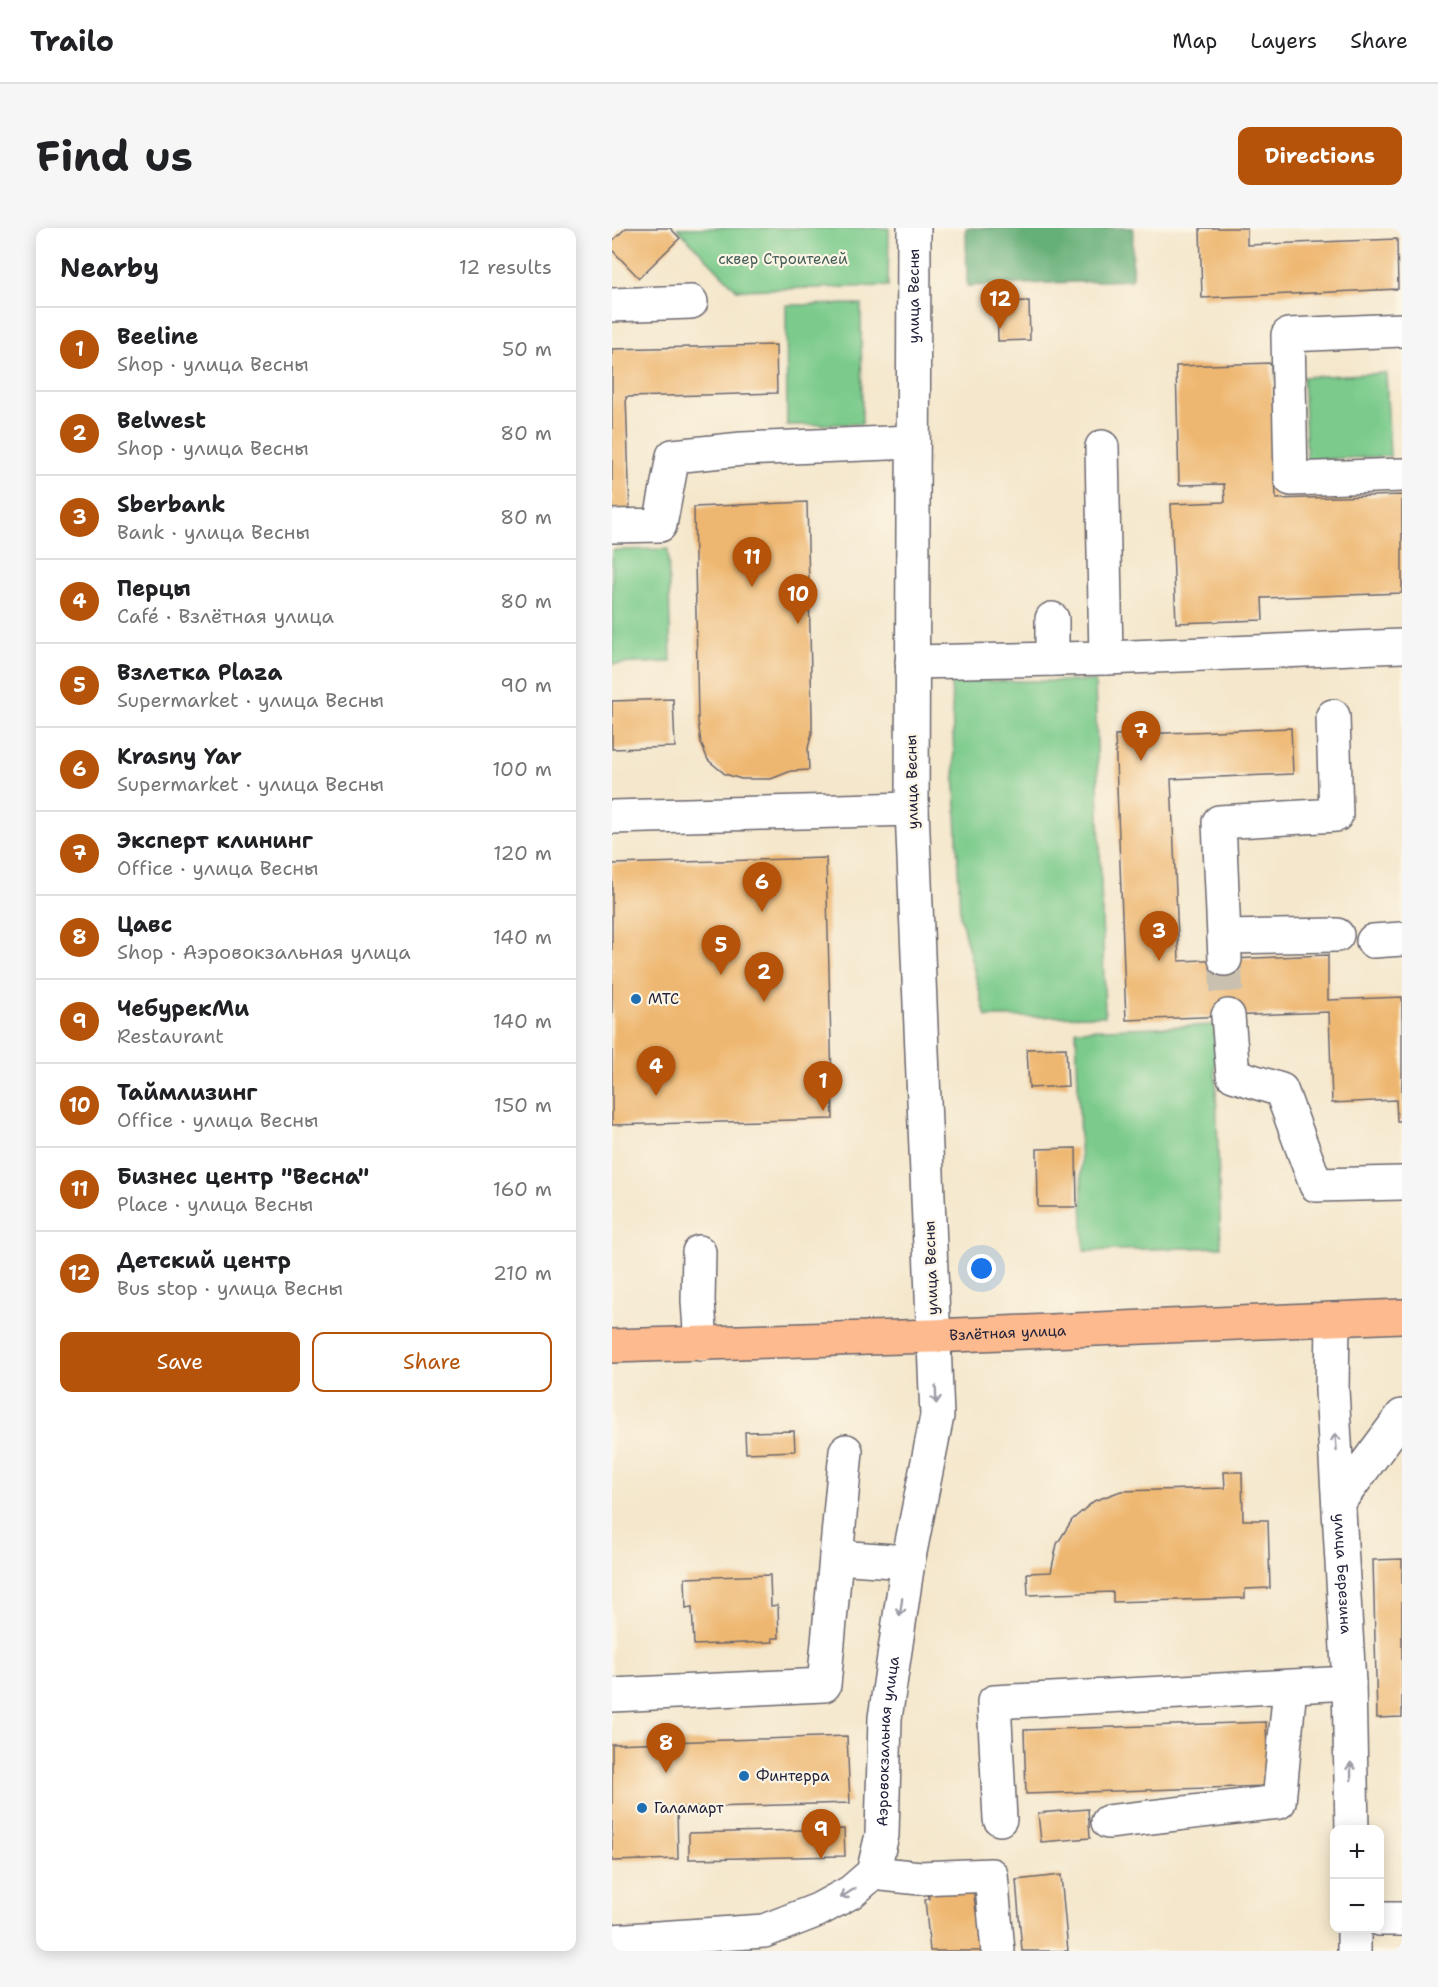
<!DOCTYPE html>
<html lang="en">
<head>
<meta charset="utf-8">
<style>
  body { margin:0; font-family:"Shantell Sans",sans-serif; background:#f6f6f6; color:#202124 }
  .controls { position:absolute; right:18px; bottom:18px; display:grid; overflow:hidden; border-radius:12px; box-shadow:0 3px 15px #0003 }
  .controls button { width:54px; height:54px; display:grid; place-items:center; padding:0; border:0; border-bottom:2px solid #e0e0e0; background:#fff; color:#202124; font:30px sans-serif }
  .you { position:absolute; left:370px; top:1041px; width:21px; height:21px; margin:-15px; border:4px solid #fff; border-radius:50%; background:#1a73e8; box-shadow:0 0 0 9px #1a73e833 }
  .badge { display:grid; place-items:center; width:39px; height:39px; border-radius:50%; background:#b45309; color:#fff; font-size:20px; font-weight:700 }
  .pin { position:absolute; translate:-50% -50px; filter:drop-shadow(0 2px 3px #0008) }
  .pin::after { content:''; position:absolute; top:32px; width:21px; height:18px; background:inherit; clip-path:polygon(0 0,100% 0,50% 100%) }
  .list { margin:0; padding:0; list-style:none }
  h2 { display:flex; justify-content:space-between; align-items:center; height:78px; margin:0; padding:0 24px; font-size:26px }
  h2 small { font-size:20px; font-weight:400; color:#757577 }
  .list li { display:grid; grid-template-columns:39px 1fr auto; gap:18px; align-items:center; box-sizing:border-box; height:84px; padding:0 24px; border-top:2px solid #e0e0e0 }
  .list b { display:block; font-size:22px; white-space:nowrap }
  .list p { margin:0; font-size:20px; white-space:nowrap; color:#757577 }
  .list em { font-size:20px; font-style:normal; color:#757577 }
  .actions { display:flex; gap:12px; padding:18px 24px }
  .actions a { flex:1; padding:14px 0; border:2px solid #b45309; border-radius:12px; text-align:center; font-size:21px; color:#b45309 }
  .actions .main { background:#b45309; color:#fff }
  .map { position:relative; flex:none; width:790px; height:1723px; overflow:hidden; border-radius:12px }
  header { display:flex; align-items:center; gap:36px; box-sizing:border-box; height:84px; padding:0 30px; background:#fff; border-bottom:2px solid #e0e0e0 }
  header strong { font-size:28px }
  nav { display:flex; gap:33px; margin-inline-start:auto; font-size:21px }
  .intro { display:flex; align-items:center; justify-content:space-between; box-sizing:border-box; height:144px; padding:0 36px }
  h1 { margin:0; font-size:42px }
  .button { padding:15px 27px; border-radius:12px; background:#b45309; color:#fff; font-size:21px; font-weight:700 }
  main { display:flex; gap:36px; padding:0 36px }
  aside { flex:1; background:#fff; border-radius:12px; box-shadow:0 3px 15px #0003 }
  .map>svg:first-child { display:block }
  .green { fill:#7ccb8c; stroke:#4f7664; stroke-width:1.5 }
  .forest { fill:#65af78; stroke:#44685a; stroke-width:1.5 }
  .building { fill:#eeb771 }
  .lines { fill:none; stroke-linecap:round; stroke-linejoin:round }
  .minor-tunnel { stroke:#cac0af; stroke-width:33; stroke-dasharray:33 16; stroke-linecap:butt }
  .minor-casing { stroke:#6c676e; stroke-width:36 }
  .major-casing { stroke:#6c676e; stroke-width:36 }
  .minor { stroke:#fff; stroke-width:33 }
  .major { stroke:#fcba8e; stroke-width:33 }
  .oneway { stroke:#9c9ca7 }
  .poi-dot { fill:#1f6fb2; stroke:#fcf5e5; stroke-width:2 }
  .labels { text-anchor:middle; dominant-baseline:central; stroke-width:4.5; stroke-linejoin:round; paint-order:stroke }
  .park-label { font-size:15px; fill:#425d57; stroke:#fcf5e5 }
  .street-label { font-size:15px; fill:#22223b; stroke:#fcf5e5 }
  .poi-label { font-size:15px; fill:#22223b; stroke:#fcf5e5; text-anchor:start }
</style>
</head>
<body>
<header>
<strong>Trailo</strong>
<nav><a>Map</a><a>Layers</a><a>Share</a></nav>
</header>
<div class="intro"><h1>Find us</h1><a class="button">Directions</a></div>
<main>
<aside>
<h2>Nearby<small>12 results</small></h2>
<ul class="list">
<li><span class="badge">1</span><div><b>Beeline</b><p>Shop · улица Весны</p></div><em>50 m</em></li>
<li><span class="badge">2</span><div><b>Belwest</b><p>Shop · улица Весны</p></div><em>80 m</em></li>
<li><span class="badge">3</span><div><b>Sberbank</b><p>Bank · улица Весны</p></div><em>80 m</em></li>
<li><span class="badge">4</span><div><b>Перцы</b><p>Café · Взлётная улица</p></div><em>80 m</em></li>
<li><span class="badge">5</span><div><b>Взлетка Plaza</b><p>Supermarket · улица Весны</p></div><em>90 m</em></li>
<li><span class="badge">6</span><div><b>Krasny Yar</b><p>Supermarket · улица Весны</p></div><em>100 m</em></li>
<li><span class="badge">7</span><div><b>Эксперт клининг</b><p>Office · улица Весны</p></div><em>120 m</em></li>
<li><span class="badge">8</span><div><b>Цавс</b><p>Shop · Аэровокзальная улица</p></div><em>140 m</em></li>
<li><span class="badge">9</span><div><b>ЧебурекМи</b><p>Restaurant</p></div><em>140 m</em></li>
<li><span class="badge">10</span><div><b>Таймлизинг</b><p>Office · улица Весны</p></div><em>150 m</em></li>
<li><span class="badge">11</span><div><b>Бизнес центр &quot;Весна&quot;</b><p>Place · улица Весны</p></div><em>160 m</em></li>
<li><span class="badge">12</span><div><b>Детский центр</b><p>Bus stop · улица Весны</p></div><em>210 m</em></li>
</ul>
<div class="actions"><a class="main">Save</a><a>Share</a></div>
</aside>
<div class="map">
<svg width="790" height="1723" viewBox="0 0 790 1723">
  <rect width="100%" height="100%" fill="#fcf5e5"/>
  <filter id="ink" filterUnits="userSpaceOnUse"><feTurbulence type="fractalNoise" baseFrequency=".0167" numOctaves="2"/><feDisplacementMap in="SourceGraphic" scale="12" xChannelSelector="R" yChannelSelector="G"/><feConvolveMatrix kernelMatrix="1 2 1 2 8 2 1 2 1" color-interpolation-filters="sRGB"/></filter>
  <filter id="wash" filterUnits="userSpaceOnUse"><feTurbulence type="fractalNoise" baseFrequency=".008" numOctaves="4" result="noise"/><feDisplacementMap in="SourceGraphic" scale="24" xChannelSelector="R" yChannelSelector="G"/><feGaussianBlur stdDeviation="1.35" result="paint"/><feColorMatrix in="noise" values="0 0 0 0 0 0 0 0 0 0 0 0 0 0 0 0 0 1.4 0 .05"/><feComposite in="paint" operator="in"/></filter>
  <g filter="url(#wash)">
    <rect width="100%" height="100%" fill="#f4e7cc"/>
    <!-- green -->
    <g class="green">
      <polygon points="65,0 277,0 276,58 125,62"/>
      <polygon points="249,76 250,196 175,197 174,77"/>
      <polygon points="774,145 778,228 695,232 691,149"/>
      <polygon points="56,321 59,434 0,436 0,322"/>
      <polygon points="339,453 483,453 493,788 374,789 348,688"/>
      <polygon points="602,797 609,1019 472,1023 464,802"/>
    </g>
    <!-- forest -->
    <polygon class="forest" points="354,0 521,0 520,52 355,58"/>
    <g id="blocks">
      <!-- building -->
      <g class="building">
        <polygon points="14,0 58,0 68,10 27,50 0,22 0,13"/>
        <polygon points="588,0 635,0 635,17 785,11 786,61 590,70"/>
        <polygon points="417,73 418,112 386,113 385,74"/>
        <polygon points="164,117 165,165 14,169 18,283 0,283 0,121"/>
        <polygon points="659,135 664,271 790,267 790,365 650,370 651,392 564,395 559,276 613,274 612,256 567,257 564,138"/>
        <polygon points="195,274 200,489 200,505 196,520 197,542 179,543 159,551 129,551 113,546 96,532 89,515 86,493 82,279"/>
        <polygon points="61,471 63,519 0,521 0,473"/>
        <polygon points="679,500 681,546 559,551 567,733 716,727 716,772 790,769 790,893 785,893 784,872 720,875 717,784 514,792 503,507"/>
        <polygon points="214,630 221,891 0,897 0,636"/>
        <polygon points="454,820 456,858 417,860 415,821"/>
        <polygon points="464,920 465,979 426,979 425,921"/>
        <polygon points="182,1203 183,1223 134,1225 133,1204"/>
        <polygon points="612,1244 630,1244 631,1292 656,1292 658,1360 633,1361 633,1370 501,1374 501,1364 416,1367 415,1345 439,1344 445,1316 460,1292 482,1273 509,1263 613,1260"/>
        <polygon points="790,1331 790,1489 765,1490 761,1332"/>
        <polygon points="158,1347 159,1378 166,1377 167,1410 160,1410 161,1414 82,1417 80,1379 74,1380 73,1350"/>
        <polygon points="654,1494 656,1558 414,1566 412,1502"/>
        <polygon points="235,1508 238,1575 65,1580 66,1631 0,1633 0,1516"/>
        <polygon points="476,1581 478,1610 429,1614 426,1585"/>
        <polygon points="232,1601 233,1628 77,1631 77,1605"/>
        <polygon points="449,1647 456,1723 410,1723 404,1652"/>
        <polygon points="360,1652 364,1684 367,1683 371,1723 318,1723 313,1672 317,1671 316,1657"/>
      </g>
    </g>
  </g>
  <g filter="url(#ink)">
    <use href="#blocks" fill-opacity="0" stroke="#6c676e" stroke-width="1.5"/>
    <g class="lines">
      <!-- minor-tunnel -->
      <polyline class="minor-tunnel" points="613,731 616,788"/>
      <defs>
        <g id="minor">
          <polyline points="0,77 79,74"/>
          <polyline points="790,102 676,107 679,251 790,247"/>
          <polyline points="490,219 494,430"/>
          <polyline points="0,298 48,297 61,228 130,221 301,214"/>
          <polyline points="440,391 440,431"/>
          <polyline points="300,434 494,430 790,418"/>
          <polyline points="0,589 300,581"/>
          <polyline points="612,709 725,707"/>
          <polyline points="761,713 790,711"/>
          <polyline points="613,731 607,594 724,587 721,488"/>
          <polyline points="616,788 621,847 669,862 704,957 790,955"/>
          <polyline points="87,1024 86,1073 89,1116"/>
          <path id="s1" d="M721,1091L720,1162L737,1455L740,1602"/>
          <polyline points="728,1272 790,1188"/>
          <polyline points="224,1329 296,1334"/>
          <polyline points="0,1467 212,1457 234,1223"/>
          <polyline points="388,1591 382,1474 737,1455"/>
          <polyline points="496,1594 667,1574 678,1459"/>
          <polyline points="261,1645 308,1650 379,1647 386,1723"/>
          <polyline points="768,1691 790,1691"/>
          <polyline points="742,1700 742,1723"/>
          <path id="s2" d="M0,1713L152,1703L206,1682L239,1664L261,1645L270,1607L273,1490L296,1334L325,1188L300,581L302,0"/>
        </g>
        <g id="major">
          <path id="s3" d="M0,1118L321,1108L790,1088"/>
        </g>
      </defs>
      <!-- minor casing -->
      <use href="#minor" class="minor-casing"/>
      <!-- major casing -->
      <use href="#major" class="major-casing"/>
      <!-- minor -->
      <use href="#minor" class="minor"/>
      <!-- major -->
      <use href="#major" class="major"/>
    </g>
    <!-- one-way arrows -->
    <defs><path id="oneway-shaft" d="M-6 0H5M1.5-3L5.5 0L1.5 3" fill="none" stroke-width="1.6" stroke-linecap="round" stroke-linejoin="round" transform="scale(1.5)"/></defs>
    <g class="oneway">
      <use href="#oneway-shaft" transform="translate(324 1167) rotate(88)"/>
      <use href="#oneway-shaft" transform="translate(724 1214) rotate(-94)"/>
      <use href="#oneway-shaft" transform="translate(289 1379) rotate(98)"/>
      <use href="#oneway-shaft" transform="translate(739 1543) rotate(-91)"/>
      <use href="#oneway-shaft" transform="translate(236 1665) rotate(147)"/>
    </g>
  </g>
  <!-- markers -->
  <g class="poi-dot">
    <circle cx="24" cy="771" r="6"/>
    <circle cx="132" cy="1548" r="6"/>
    <circle cx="30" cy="1580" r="6"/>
  </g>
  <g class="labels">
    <!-- park labels -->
    <g class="park-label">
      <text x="171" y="31">сквер Строителей</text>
    </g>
    <!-- street labels -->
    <g class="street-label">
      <text stroke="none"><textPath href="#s2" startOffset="1860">улица Весны</textPath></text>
      <text transform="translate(300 554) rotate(-91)">улица Весны</text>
      <text transform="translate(319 1040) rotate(-92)">улица Весны</text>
      <text stroke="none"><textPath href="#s3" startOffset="396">Взлётная улица</textPath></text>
      <text stroke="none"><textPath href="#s1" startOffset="255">улица Березина</textPath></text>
      <text stroke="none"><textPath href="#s2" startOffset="410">Аэровокзальная улица</textPath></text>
    </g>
    <!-- poi labels -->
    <g class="poi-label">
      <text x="36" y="771">МТС</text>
      <text x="144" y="1548">Финтерра</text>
      <text x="42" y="1580">Галамарт</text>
    </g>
  </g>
</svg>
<div class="controls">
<button>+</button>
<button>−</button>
</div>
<div class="you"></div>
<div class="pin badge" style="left:211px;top:883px">1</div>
<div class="pin badge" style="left:152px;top:774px">2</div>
<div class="pin badge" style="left:547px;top:733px">3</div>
<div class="pin badge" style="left:44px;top:868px">4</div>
<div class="pin badge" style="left:109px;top:747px">5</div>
<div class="pin badge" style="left:150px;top:684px">6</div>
<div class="pin badge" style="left:529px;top:533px">7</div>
<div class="pin badge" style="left:54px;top:1545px">8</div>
<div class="pin badge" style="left:209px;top:1631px">9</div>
<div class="pin badge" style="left:186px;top:396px">10</div>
<div class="pin badge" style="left:140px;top:359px">11</div>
<div class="pin badge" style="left:388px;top:101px">12</div>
</div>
</main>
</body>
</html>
